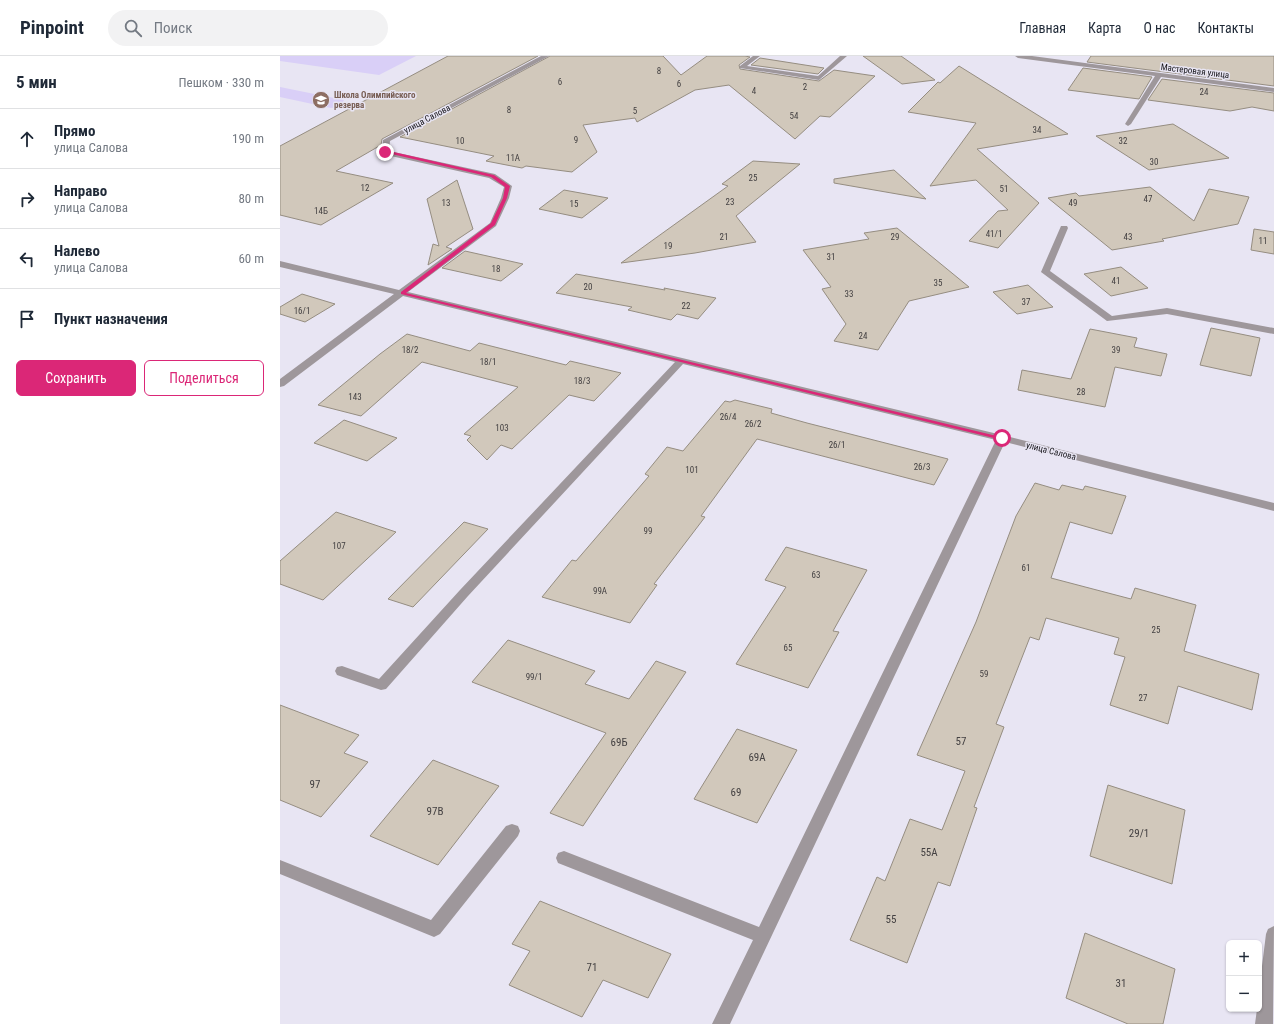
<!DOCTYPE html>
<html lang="ru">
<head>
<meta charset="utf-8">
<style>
  body { margin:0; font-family:"Roboto Condensed",sans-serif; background:#f2f2f3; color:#1f2937 }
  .controls { position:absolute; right:12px; bottom:12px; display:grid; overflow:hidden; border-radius:6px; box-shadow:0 1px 3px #0004 }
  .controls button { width:36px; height:36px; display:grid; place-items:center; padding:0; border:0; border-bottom:1px solid #e0e1e3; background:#fff; color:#1f2937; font:20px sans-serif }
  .stop { position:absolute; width:12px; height:12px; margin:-9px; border:3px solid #db2777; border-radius:50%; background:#fff }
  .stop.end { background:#db2777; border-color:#fff; box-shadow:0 1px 4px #0008 }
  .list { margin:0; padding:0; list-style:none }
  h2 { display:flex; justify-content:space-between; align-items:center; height:52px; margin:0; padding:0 16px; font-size:17px }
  h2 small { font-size:13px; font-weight:400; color:#747a83 }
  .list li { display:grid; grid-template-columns:26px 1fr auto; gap:12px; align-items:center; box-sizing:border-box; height:60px; padding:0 16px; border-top:1px solid #e0e1e3 }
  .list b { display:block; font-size:15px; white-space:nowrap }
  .list p { margin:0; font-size:13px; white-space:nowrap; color:#747a83 }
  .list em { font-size:13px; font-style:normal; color:#747a83 }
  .actions { display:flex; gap:8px; padding:12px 16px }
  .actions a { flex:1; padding:9px 0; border:1px solid #db2777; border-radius:6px; text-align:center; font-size:14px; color:#db2777 }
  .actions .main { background:#db2777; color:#fff }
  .icon { flex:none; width:22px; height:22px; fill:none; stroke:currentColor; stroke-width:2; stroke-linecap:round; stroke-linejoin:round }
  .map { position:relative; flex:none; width:994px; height:968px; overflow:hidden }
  header { display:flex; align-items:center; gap:24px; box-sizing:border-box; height:56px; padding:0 20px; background:#fff; border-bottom:1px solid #e0e1e3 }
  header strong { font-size:19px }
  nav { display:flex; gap:22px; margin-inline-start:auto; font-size:14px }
  .search { width:280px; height:36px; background:#f2f2f3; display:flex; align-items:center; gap:10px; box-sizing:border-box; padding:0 14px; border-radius:22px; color:#747a83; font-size:15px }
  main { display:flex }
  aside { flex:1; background:#fff }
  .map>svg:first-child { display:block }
  .green { fill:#d9cff7 }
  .building { fill:#d1c8bb; stroke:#958d81 }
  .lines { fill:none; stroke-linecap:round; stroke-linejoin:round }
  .street { fill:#9e979b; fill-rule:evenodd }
  .route { fill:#db2777 }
  .labels { text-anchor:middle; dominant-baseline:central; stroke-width:3; stroke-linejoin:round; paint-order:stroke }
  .number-label { font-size:9px; fill:#444142 }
  .far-street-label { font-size:9px; fill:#151419; stroke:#e8e5f3 }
  .far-education-label { font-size:9px; font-weight:bold; fill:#785e54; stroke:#e8e5f3; text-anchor:start }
  .near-number-label { font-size:11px; fill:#444142 }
</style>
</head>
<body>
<header>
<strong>Pinpoint</strong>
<div class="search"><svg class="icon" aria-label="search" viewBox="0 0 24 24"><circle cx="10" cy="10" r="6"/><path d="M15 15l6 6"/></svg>Поиск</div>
<nav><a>Главная</a><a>Карта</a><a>О нас</a><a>Контакты</a></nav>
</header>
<main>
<aside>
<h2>5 мин<small>Пешком · 330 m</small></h2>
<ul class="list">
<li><svg class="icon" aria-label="ahead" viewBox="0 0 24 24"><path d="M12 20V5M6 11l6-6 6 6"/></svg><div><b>Прямо</b><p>улица Салова</p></div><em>190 m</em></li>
<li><svg class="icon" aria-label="right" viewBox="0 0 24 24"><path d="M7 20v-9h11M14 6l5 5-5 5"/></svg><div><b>Направо</b><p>улица Салова</p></div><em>80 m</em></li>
<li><svg class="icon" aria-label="left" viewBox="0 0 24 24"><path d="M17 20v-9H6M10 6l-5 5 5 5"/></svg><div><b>Налево</b><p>улица Салова</p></div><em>60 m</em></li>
<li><svg class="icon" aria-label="arrive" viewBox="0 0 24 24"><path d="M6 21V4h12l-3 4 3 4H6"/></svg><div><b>Пункт назначения</b></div></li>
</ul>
<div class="actions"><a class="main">Сохранить</a><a>Поделиться</a></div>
</aside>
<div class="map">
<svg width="994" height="968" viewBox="0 0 994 968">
  <rect width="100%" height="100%" fill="#e8e5f3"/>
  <!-- green -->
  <g class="green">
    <polygon points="0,0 136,0 99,19 0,5"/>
    <polygon points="0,31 64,44 59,51 51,52 0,41"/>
  </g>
  <!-- building -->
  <g class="building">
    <polygon points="168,0 258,0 102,83 101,89 56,115 113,127 41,169 0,159 0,90"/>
    <polygon points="270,0 383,0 401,19 427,0 465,0 470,1 459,9 460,13 539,25 554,14 595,20 550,61 540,60 515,83 449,29 415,34 357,66 355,62 303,69 317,96 292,116 246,110 242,112 206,105 214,100 120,81"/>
    <polygon points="583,0 621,0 655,24 622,28"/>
    <polygon points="811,0 994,0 994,30 807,6"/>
    <polygon points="480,2 544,12 538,18 471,9"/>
    <polygon points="679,10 788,78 697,93 759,147 718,192 689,185 718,155 728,154 696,124 650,130 696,67 628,56 658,26 660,27"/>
    <polygon points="803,12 872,21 859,43 788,34"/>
    <polygon points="882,23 994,37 994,55 972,51 950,55 868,44"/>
    <polygon points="893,68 949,102 869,114 816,80"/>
    <polygon points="473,105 520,108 456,160 476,186 415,197 341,207 448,130 442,128"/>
    <polygon points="614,114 646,143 554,127 554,123"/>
    <polygon points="177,124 193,173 166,191 172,193 148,209 153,188 159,190 147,143"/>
    <polygon points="870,131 914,165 929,133 969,141 958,168 882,183 884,185 832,194 768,142 796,137 799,140"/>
    <polygon points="284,134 328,142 302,162 259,153"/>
    <polygon points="617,172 689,231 629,245 598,294 554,285 566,268 542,233 551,231 523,194 589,183 584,177"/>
    <polygon points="974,173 994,176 994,198 971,194"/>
    <polygon points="185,195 243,208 221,225 162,212"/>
    <polygon points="841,211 868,232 831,240 804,218"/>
    <polygon points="296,218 385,234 384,232 436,242 418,263 397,258 391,264 348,254 352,251 276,237"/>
    <polygon points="748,229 773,251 737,258 713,236"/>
    <polygon points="22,238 55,248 25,266 0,258 0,251"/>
    <polygon points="931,272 980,282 971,320 920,309"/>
    <polygon points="810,273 857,282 854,291 887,298 881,320 835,311 825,351 738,334 742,314 791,323"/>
    <polygon points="127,278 190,295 199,287 286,309 290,305 341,317 314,345 289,339 232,393 221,389 207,404 187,384 191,380 184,378 238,331 142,306 81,360 38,349 100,298"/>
    <polygon points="455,344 492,353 491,357 527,367 668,403 654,429 477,383 421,460 425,461 374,528 377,529 350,567 262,541 292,504 296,505 369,420 365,418 387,391 403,395 445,345 450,346"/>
    <polygon points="64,364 117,382 87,405 34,387"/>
    <polygon points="755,427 779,434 782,429 803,434 805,430 846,440 832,478 790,466 771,522 851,543 855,532 916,549 904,595 979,618 972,654 898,630 888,668 830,649 845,601 834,598 839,582 766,562 759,584 750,581 716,668 724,671 694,751 697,752 670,830 658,826 627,907 570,884 597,821 605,825 630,763 662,774 685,715 637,699 696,566 736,460"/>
    <polygon points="56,456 116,476 43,544 0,528 0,505"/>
    <polygon points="184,466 208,473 133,551 108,543"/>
    <polygon points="506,491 587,514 553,575 559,576 528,632 456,608 506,531 485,524"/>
    <polygon points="228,584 315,615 305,628 349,643 376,605 406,616 303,770 270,757 326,677 192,626"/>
    <polygon points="0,649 79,679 64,697 88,706 41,761 0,744"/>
    <polygon points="457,673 517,694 477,767 414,743"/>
    <polygon points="153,704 219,730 158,809 90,780"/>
    <polygon points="828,729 905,754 892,828 810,800"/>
    <polygon points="260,845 391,898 368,942 323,924 302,961 229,929 250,895 232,888"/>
    <polygon points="805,877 895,913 883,968 848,968 786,942"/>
  </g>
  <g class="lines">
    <!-- street -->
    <g class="street">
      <polygon points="261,0 269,0 110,85 109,95 215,118 232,130 229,142 216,170 128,236 722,379 994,447 994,455 725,386 450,968 432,968 473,884 278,807 276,802 278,797 284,795 479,871 716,384 403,308 188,540 106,633 101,634 57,619 55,615 57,611 62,610 99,623 180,534 395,306 123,240 4,330 0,331 0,323 114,238 0,211 0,205 119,234 210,167 221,142 224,131 209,122 102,98 103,84"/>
      <polygon points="473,0 480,0 467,10 538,20 560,0 567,0 539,24 460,12 460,10"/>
      <polygon points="735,0 752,0 994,32 994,36 881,21 851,68 848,70 845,68 875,20 738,2"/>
      <polygon points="781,170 787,170 788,172 770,215 832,260 887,252 994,272 994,278 887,258 827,265 761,216"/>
      <polygon points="232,768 238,770 240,775 238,780 160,878 154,881 0,818 0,804 151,864 226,770"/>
      <polygon points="994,870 993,968 975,968 977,953 979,953 979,934 986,878 988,873"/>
    </g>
  </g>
  <!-- route -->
  <polygon class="route" points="105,94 214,119 230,130 227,142 215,169 126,237 725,382 722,384 121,238 121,236 211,167 223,142 225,131 211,121 103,96"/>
  <!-- icons -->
  <defs>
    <symbol id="school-disc" viewBox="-11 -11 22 22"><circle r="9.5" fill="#8d6e63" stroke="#e8e5f3"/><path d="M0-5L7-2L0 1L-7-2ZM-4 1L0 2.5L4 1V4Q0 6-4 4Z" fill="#fff"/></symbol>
  </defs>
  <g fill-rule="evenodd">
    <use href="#school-disc" x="31" y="34" width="20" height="20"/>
  </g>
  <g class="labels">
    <!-- number labels -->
    <g class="number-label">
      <text x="379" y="15">8</text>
      <text x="280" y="26">6</text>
      <text x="399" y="28">6</text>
      <text x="525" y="31">2</text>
      <text x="474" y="35">4</text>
      <text x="924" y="36">24</text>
      <text x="229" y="54">8</text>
      <text x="355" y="55">5</text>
      <text x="514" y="60">54</text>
      <text x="757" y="74">34</text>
      <text x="296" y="84">9</text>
      <text x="180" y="85">10</text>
      <text x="843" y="85">32</text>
      <text x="233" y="102">11А</text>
      <text x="874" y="106">30</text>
      <text x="473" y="122">25</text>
      <text x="85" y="132">12</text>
      <text x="724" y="133">51</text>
      <text x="868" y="143">47</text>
      <text x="450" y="146">23</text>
      <text x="166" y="147">13</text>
      <text x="793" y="147">49</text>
      <text x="294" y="148">15</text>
      <text x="41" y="155">14Б</text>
      <text x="714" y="178">41/1</text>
      <text x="444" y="181">21</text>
      <text x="615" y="181">29</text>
      <text x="848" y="181">43</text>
      <text x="983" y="185">11</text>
      <text x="388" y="190">19</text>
      <text x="551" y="201">31</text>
      <text x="216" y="213">18</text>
      <text x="836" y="225">41</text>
      <text x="658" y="227">35</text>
      <text x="308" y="231">20</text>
      <text x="569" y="238">33</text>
      <text x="746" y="246">37</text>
      <text x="406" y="250">22</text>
      <text x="22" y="255">16/1</text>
      <text x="583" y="280">24</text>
      <text x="130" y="294">18/2</text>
      <text x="836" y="294">39</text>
      <text x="208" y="306">18/1</text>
      <text x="302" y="325">18/3</text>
      <text x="801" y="336">28</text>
      <text x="75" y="341">143</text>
      <text x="448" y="361">26/4</text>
      <text x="473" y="368">26/2</text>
      <text x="222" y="372">103</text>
      <text x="557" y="389">26/1</text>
      <text x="642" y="411">26/3</text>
      <text x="412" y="414">101</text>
      <text x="368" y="475">99</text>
      <text x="59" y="490">107</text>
      <text x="746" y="512">61</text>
      <text x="536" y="519">63</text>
      <text x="320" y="535">99А</text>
      <text x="876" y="574">25</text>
      <text x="508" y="592">65</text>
      <text x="704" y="618">59</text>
      <text x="254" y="621">99/1</text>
      <text x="863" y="642">27</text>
    </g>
    <!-- far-street labels -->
    <g class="far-street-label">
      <text transform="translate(915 15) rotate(7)">Мастеровая улица</text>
      <text transform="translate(147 63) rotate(-28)">улица Салова</text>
      <text transform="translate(771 395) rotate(14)">улица Салова</text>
    </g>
    <!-- far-education labels -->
    <g class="far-education-label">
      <text x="54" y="39">Школа Олимпийского<tspan x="54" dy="10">резерва</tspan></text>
    </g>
    <!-- near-number labels -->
    <g class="near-number-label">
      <text x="681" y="685">57</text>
      <text x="339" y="686">69Б</text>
      <text x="477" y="701">69А</text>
      <text x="35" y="728">97</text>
      <text x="456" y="736">69</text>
      <text x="155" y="755">97В</text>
      <text x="859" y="777">29/1</text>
      <text x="649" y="796">55А</text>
      <text x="611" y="863">55</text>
      <text x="312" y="911">71</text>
      <text x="841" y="927">31</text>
    </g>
  </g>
</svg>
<div class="controls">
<button>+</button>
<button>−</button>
</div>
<div class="stop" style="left:722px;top:382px"></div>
<div class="stop end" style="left:105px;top:96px"></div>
</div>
</main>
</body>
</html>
